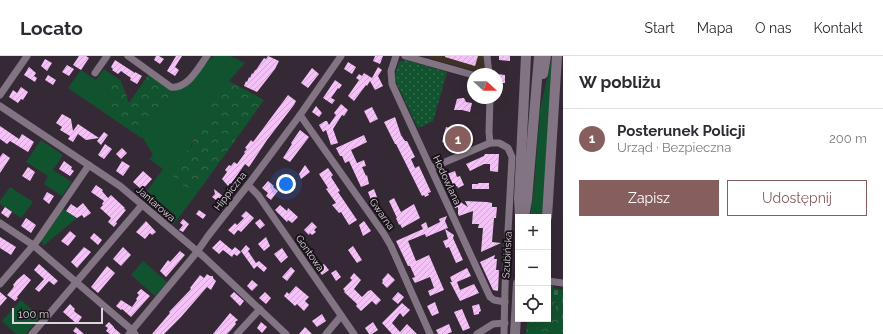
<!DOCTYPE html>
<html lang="pl">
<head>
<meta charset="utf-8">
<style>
  body { margin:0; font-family:Raleway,sans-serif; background:#f7f7f7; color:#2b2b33 }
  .controls { position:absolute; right:12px; bottom:12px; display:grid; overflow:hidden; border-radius:0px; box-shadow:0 4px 16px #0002 }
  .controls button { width:36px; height:36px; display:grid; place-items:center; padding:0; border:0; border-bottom:1px solid #e1e1e2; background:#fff; color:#2b2b33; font:20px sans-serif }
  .compass { position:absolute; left:467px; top:12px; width:36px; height:36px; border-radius:50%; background:#fff; box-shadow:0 4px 16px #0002; rotate:111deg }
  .scale { position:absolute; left:12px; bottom:10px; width:91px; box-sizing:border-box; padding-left:4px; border:2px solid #ddd5de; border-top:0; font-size:11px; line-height:14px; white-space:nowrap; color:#ddd5de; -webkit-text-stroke:3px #1a141a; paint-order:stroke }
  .you { position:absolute; left:286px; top:128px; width:14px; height:14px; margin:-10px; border:3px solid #fff; border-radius:50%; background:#1a73e8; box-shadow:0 0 0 6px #1a73e833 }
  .badge { display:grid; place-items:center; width:26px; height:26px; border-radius:50%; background:#865e5e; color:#fff; font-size:13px; font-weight:700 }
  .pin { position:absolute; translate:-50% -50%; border:2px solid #fff; box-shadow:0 1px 4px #0006 }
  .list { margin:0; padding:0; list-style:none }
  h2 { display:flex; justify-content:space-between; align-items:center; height:52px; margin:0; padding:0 16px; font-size:17px }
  h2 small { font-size:13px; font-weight:400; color:#7c7c81 }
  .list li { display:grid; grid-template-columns:26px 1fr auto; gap:12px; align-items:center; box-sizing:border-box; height:60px; padding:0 16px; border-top:1px solid #e1e1e2 }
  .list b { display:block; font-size:15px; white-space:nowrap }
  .list p { margin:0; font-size:13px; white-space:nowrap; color:#7c7c81 }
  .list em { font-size:13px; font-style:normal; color:#7c7c81 }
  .actions { display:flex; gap:8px; padding:12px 16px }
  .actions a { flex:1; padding:9px 0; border:1px solid #865e5e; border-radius:0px; text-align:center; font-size:14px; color:#865e5e }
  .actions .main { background:#865e5e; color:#fff }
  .icon { flex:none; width:22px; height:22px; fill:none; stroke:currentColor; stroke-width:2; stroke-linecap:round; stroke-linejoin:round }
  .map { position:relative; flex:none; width:563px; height:278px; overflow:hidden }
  header { display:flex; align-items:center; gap:24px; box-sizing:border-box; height:56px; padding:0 20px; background:#fff; border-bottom:1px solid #e1e1e2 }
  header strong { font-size:19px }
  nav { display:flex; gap:22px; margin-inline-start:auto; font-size:14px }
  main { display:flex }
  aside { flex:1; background:#fff }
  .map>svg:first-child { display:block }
  .commercial { fill:#403325 }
  .grass { fill:#12532f }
  .forest { fill:url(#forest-crowns) }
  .cemetery { fill:url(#cemetery-stones) }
  .park { fill:url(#park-dots) }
  .building { fill:url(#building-hatch) }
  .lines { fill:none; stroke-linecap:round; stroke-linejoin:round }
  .street { stroke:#827483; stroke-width:7 }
  .secondary { stroke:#827483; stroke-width:10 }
  .labels { text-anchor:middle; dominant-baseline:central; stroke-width:4; stroke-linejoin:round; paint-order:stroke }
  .street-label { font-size:10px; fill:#ddd5de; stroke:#1a141a }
</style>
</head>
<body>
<header>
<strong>Locato</strong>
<nav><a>Start</a><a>Mapa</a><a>O nas</a><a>Kontakt</a></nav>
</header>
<main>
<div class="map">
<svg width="563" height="278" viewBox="0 0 563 278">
  <defs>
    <pattern id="forest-crowns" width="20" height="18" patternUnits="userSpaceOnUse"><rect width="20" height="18" fill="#12532f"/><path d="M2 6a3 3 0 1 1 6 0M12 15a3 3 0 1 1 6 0" fill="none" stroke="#346b4d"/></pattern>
    <pattern id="cemetery-stones" width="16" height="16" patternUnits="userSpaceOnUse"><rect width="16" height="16" fill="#12532f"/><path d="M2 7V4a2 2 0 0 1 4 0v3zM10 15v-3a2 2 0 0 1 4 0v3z" fill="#346b4d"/></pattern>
    <pattern id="park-dots" width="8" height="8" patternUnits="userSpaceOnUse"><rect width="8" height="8" fill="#12532f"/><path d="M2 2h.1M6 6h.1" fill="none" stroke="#346b4d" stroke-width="1.8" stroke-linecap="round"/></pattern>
    <pattern id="building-hatch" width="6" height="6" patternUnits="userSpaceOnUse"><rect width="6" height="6" fill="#f5c2f8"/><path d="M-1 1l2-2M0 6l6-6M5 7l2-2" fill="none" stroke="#d1a8d4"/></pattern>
  </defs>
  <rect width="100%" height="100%" fill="#362936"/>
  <!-- commercial -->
  <polygon class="commercial" points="428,0 483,0 484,11 479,16 430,2"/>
  <!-- grass -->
  <g class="grass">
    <polygon points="214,0 230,0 245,7 229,25 219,32 211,45 210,60 193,83 180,128 198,136 173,169 142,142 163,113 149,103 153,99 139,75 174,35 184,31 206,5 211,3"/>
    <polygon points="552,0 543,161 530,161 534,132 540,54"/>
    <polygon points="104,13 111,18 105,31 112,49 109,60 68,32 81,14 96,24"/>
    <polygon points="41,84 63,99 53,114 72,126 62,140 44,128 48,120 26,106"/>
    <polygon points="10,131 33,146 21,162 0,148 0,145"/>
    <polygon points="63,153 77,162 43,190 42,184"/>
    <polygon points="143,205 167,226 155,240 131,219"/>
    <polygon points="21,244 40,261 26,278 16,278 2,265"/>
  </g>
  <!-- forest -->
  <g class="forest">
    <polygon points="111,18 121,25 129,47 149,18 174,35 139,75 143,83 109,60 112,49 105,31"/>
    <path d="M229,25L264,44L198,136C183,130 176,129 170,113L192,90L193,83L210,60V45L219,32Z"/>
    <polygon points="548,229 553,230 556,252 563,265 563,278 526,278 527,263 548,263"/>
  </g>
  <!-- cemetery -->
  <polygon class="cemetery" points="553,232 563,234 563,265 556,252"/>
  <!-- park -->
  <polygon class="park" points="405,4 447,16 433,65 418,72 394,22 399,6"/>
  <!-- building -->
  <g class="building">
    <polygon points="79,0 86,0 89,2 81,14 73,9"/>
    <polygon points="156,0 159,0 164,3 160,8 154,4"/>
    <polygon points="176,0 182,0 175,11 179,14 175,20 167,15"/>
    <polygon points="268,0 279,5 275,13 257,36 244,30 246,25 247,26 249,21 250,22 252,17 253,18 255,14 256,14 264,2 266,3"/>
    <polygon points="375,0 383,0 380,8 373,5"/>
    <polygon points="445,0 478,0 475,10 445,1"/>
    <polygon points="499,0 510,0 510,5 499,4"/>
    <polygon points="45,3 52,7 47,15 41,10"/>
    <polygon points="115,4 135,17 135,16 142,20 137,28 130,24 131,22 121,15 118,18 112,14 113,13 111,11"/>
    <polygon points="348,6 356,11 352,18 344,13"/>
    <polygon points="67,9 74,13 69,20 62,16"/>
    <polygon points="29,11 36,17 34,20 37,22 35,26 24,19"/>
    <polygon points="378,11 382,14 378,20 383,30 375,34 370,25 367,30 366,29 354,45 348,40 359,24 356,22 359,18 362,20 364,17 372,22"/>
    <polygon points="312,12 319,18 308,32 301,27"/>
    <polygon points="497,18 505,19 505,27 497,27"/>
    <polygon points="48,19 56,24 53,29 45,24"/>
    <polygon points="335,24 342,29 339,33 338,32 331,42 335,44 332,48 323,42"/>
    <polygon points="21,31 28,36 23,44 21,43 18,47 9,41 13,34 17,37"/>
    <polygon points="288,39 296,45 294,49 267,84 249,111 245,108 231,128 230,127 228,130 222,123 227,116 225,114 229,109 231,110 234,106 237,108 245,97 244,96 247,93 245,92 251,84 253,86"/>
    <polygon points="462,42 464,42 466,46 472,47 470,56 462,54 454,54 457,43"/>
    <polygon points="341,48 348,54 344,60 342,59 333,73 338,87 331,89 326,74 323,76 319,69 325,65 327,65 329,69 336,59 334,57"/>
    <polygon points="316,50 322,57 319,61 312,56"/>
    <polygon points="372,51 378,63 370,67 364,55"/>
    <polygon points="62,58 71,63 73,75 78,68 99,82 86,84 78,78 73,86 68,83 70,80 60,74 62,71 56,67"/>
    <polygon points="395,61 401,79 405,85 407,85 415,101 411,103 415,112 419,110 431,136 428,137 429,139 425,141 424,139 422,140 396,88 395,88 384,66"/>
    <polygon points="0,70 19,83 22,78 34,86 28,96 10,85 7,88 0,83"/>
    <polygon points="446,71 468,77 466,84 455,90 442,86"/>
    <polygon points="300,74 309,81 290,106 283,102 292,88 291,87"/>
    <polygon points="104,76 108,79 101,89 97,85"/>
    <polygon points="364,79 367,86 351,94 357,107 364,104 366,110 362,111 366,120 367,119 369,128 361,131 349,105 345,107 342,100 340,100 336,92"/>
    <polygon points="105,88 112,93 104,103 98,99"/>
    <polygon points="122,92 127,97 121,103 116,98"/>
    <polygon points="3,97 10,102 0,117 0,101"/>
    <polygon points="485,98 499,98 498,116 490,115 490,108 484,108 470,115 466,108 484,100"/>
    <polygon points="64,105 72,111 71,113 74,115 70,120 59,113"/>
    <polygon points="122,105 130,110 123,120 116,115"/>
    <polygon points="305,109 310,116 301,123 299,118"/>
    <polygon points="28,111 35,116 30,125 22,120"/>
    <polygon points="328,112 333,119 331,121 340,135 338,136 357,164 349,169 341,156 339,157 332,149 336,147 326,133 328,132 319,118"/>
    <polygon points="143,115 152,123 142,134 133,126"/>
    <polygon points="455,115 457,121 460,120 464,129 458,132 457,130 453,131 447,118"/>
    <polygon points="268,125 274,130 273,131 278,135 271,144 266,140 268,137 262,132"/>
    <polygon points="478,127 489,127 489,133 472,133 472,128 478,128"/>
    <polygon points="96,129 103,134 102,135 108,142 111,139 125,152 124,153 126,154 116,166 117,167 114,171 108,166 111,162 100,152 103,149 102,148 104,145 91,136"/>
    <polygon points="214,133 224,141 220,147 212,141 215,138"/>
    <polygon points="374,133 377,141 371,144 368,136"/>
    <polygon points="47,136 54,140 49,148 43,143"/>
    <polygon points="394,142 401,156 414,148 420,162 402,172 400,168 399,169 396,162 397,162 389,145"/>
    <polygon points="456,143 468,151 465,145 487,146 492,147 492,151 497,151 496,162 494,162 492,186 501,187 481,196 483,172 478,172 479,168 472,168 473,155 459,160 458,158 458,151 455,152 453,148"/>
    <polygon points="83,147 91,157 84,162 82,159 77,162 66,155 71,148 77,152"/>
    <polygon points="280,149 287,155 288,152 298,161 292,167 288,164 287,166 275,154"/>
    <polygon points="5,151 12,156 8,162 1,157"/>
    <polygon points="199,154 206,159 203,163 196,158"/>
    <polygon points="246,155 254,162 241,176 238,174 234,179 233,178 228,174 235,167 237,169 244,162 241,160"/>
    <polygon points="447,160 445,165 448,172 445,173 454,179 453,182 463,204 456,207 449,191 446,192 443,185 448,183 445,173 426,181 425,178 408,185 416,205 429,199 444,234 430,240 428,235 434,232 430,221 415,227 412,222 415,221 410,210 408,210 396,185 423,173 421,169 426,166 428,172 440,166 439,163"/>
    <polygon points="26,162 36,169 31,177 21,170"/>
    <polygon points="183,163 189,168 183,176 179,174 183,169 180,167"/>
    <polygon points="260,163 265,169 260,173 255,167"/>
    <polygon points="146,165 156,176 152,179 150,177 145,183 136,176"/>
    <polygon points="364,165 371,175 363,180 359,169"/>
    <polygon points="312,166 317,171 314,174 316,176 312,179 310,177 309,179 304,174"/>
    <polygon points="70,175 76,180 68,190 61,185"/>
    <polygon points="94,177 102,184 98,189 90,182"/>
    <polygon points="0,181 16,191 11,199 0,192"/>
    <polygon points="266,181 270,190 264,195 258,188"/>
    <polygon points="220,184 232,194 235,191 241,196 237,200 234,198 232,201 223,194 219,198 212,192"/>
    <polygon points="246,189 250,193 248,195 256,207 259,205 267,212 264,216 257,210 254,213 241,195"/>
    <polygon points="353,190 362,204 357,207 348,194"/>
    <polygon points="84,191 91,196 77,212 71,206"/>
    <polygon points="123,191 131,199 121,210 113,203"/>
    <polygon points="282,192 288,201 281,207 274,198"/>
    <polygon points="180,195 185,199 166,221 160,215 168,204 170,206"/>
    <polygon points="495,199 494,203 497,203 496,214 499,214 498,235 493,234 480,206"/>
    <polygon points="39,208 58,225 54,229 49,225 39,236 35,233 44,223 34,214"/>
    <polygon points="324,208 329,214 322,219 317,213"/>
    <polygon points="107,210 115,217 98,237 91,231"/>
    <polygon points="291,211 295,215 287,225 282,221"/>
    <polygon points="467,212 471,220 457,226 460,234 474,228 479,237 460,245 450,226 452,226 450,221"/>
    <polygon points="336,214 341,221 336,225 331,217"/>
    <polygon points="354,217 361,224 354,233 362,241 368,235 371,234 381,244 376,249 372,245 361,255 356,250 357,248 344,236 345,235 343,233 352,224 350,222"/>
    <polygon points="388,217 395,224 387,232 382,227 383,225 382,224"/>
    <polygon points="24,218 31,224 17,241 18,242 15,245 7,239 13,232 14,230 13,229 17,224"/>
    <polygon points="207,218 210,220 213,220 213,222 216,225 211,234 207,231 181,261 164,278 152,278 170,257 169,256 191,233 190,232 200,219 204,222"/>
    <polygon points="252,224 258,229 252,235 247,230"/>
    <polygon points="296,230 309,241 305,245 309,249 304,255 297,248 295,250 284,240 287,236 289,238"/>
    <polygon points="141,233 150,240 131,261 122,253 121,254 116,250 121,244 132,251 137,244 136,243 139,239 137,237"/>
    <polygon points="0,236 7,242 0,250"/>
    <polygon points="234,236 244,245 240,250 230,240"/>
    <polygon points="265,236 271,242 266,248 259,242"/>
    <polygon points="398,236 404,241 398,248 392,243"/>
    <polygon points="435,246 439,257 432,260 427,250"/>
    <polygon points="402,247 410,254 403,261 400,257 392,267 400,276 407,268 417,278 392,278 382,267"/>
    <polygon points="70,248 75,253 74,254 75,256 82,261 77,268 63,256"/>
    <polygon points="479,248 481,255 479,256 479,258 474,259 472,250"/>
    <polygon points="462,253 470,272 463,275 454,256"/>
    <polygon points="230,257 238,264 235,266 236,268 231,274 227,278 213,278"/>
    <polygon points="322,258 326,265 317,271 312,265"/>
    <polygon points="109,266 114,271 114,272 121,278 110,278 106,275 108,272 105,270"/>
    <polygon points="261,266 267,271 262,277 257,272"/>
    <polygon points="373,266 378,274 372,278 369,278 365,272"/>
    <polygon points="449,268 452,276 447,278 438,278 436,274"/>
    <polygon points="76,271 84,278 77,278 73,275"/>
    <polygon points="305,271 312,278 299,278"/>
  </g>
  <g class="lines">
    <!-- street -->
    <g class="street">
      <path d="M128,0L171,31C188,33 198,12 207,0"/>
      <polyline points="396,0 391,15 392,28 490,241 494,244 505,246"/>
      <polyline points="405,0 473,19"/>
      <polyline points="487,0 489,18"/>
      <polyline points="95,17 107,0"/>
      <polyline points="0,39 27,0"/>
      <polyline points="490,42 489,76 490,87"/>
      <polyline points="0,50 120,130 204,201 286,278"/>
      <polyline points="300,59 384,178 391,190 430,278"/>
      <polyline points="431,112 490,87 499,87 503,89 508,92 512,101 505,231 504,278"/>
      <polyline points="248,129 258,139 354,278"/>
      <polyline points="0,167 33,189 132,274 135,278"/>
      <polyline points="548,225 563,227"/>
      <polyline points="0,228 37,185 89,109"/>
      <polyline points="32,278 142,149"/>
      <polyline points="129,278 197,196 208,180 248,129 300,59 341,0"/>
      <polyline points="237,278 260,253"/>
      <polyline points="326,278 341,260"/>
      <polyline points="477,278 493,268 505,267"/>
    </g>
    <!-- secondary -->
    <g class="secondary">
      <polyline points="543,18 546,0"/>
      <polyline points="520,160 519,143 526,0"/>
      <polyline points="524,161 527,144 539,0"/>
      <polyline points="547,161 557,0"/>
      <polyline points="515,278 518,227"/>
    </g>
  </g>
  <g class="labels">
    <!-- street labels -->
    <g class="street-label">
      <text transform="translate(447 124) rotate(65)">Hodowlana</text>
      <text transform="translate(230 135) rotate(-52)">Hippiczna</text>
      <text transform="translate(156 148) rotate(41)">Jantarowa</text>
      <text transform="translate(382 158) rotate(55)">Gwarna</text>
      <text transform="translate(310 197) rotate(55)">Gontowa</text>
      <text transform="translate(507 199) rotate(-87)">Szubińska</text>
    </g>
  </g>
</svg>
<div class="controls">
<button>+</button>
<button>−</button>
<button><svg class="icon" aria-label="locate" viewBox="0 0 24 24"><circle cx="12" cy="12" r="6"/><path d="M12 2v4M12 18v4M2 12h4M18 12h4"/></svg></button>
</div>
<svg class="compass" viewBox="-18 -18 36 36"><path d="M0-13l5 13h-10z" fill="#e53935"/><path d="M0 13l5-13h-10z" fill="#7c7c81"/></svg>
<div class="scale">100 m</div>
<div class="you"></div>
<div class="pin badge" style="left:458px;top:83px">1</div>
</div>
<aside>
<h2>W pobliżu<small></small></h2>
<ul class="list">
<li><span class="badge">1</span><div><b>Posterunek Policji</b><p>Urząd · Bezpieczna</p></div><em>200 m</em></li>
</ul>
<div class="actions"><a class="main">Zapisz</a><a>Udostępnij</a></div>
</aside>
</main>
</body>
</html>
